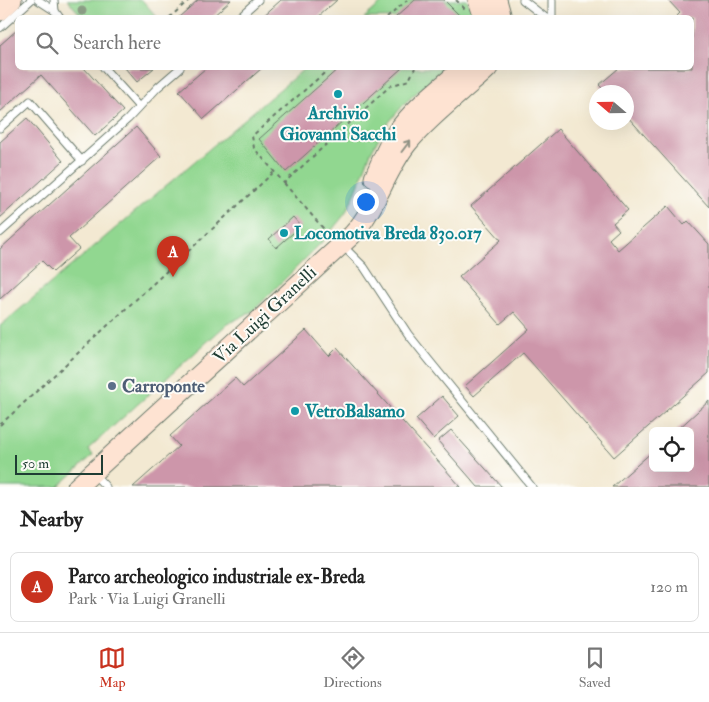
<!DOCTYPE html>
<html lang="en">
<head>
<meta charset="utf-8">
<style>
  body { margin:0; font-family:"IM FELL Double Pica",serif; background:#f6f6f6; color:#222 }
  .controls { position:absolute; right:15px; bottom:15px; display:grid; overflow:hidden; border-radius:8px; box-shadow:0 5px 20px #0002 }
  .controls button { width:45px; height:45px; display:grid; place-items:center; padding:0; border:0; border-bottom:1px solid #e0e0e0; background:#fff; color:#222; font:25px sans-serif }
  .compass { position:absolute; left:589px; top:85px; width:45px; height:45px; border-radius:50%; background:#fff; box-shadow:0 5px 20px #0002; rotate:290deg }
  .scale { position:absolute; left:15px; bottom:12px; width:88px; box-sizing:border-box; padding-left:5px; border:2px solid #1f3d34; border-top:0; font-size:14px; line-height:18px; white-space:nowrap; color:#1f3d34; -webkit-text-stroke:4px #fdfcf7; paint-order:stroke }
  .you { position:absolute; left:365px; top:201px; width:18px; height:18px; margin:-12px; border:4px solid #fff; border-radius:50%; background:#1a73e8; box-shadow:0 0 0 8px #1a73e833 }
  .badge { display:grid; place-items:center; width:32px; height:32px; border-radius:50%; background:#c8321e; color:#fff; font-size:16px; font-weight:700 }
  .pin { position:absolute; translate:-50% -41px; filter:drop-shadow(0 1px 2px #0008) }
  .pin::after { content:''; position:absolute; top:26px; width:18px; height:15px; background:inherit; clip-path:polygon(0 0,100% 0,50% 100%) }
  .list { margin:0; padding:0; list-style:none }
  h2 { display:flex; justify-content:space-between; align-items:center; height:65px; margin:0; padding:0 20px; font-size:21px }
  h2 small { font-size:16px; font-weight:400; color:#767676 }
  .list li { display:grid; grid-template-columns:32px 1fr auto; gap:15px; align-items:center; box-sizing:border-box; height:70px; margin:0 10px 10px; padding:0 10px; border:1px solid #e0e0e0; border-radius:8px }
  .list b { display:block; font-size:19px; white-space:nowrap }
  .list p { margin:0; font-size:16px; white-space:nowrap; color:#767676 }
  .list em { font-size:16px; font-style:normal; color:#767676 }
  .icon { flex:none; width:28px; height:28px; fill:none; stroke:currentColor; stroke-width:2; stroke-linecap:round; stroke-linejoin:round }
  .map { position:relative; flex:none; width:709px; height:487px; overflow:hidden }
  .search { position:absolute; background:#fff; box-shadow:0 5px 20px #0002; left:15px; right:15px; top:15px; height:55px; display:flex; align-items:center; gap:12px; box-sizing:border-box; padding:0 18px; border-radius:8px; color:#767676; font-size:19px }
  .sheet { height:145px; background:#fff }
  nav { display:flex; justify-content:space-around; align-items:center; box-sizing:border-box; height:70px; border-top:1px solid #e0e0e0; background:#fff; font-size:14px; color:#767676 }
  nav a { display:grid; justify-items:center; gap:2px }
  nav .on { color:#c8321e }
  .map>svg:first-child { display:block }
  .green { fill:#91d790; stroke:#588a62 }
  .building { fill:#cd96aa }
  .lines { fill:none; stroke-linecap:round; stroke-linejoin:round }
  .lane-casing { stroke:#69796b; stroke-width:9 }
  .secondary-casing { stroke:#69796b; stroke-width:21 }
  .path { stroke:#69796b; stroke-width:2; stroke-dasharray:4 4; stroke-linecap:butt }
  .lane { stroke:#fff; stroke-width:7 }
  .secondary { stroke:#fee3d2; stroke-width:19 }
  .tree { fill:#8ea088 }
  .oneway { stroke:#8e9083 }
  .culture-dot { fill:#0f9aa8; stroke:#fdfcf7; stroke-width:2 }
  .service-dot { fill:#5c6f8a; stroke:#fdfcf7; stroke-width:2 }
  .labels { text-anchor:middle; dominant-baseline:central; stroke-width:4; stroke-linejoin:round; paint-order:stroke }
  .culture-label { font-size:18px; font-weight:bold; fill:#0d838f; stroke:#fdfcf7; text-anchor:start }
  .street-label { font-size:18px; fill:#1f3d34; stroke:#fdfcf7 }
  .service-label { font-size:18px; font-weight:bold; fill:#4e5e75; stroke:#fdfcf7; text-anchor:start }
</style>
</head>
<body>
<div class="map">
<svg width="709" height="487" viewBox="0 0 709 487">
  <rect width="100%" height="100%" fill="#fdfcf7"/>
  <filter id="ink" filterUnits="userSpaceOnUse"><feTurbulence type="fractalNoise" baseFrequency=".02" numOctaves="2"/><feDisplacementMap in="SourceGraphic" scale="10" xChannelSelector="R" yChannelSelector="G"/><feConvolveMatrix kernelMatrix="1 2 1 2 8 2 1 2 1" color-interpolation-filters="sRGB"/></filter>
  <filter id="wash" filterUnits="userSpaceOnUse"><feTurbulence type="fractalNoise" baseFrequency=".0096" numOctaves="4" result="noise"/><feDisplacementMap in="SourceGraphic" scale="20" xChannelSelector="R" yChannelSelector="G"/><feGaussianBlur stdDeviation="1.12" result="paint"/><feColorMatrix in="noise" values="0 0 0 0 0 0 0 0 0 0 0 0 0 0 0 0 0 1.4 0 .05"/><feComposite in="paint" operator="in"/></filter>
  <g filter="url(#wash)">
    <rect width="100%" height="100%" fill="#f3e9d2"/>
    <!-- green -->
    <g class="green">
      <polygon points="67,0 142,0 157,17 83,17"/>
      <polygon points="385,0 467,0 472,10 474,17 364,18"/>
      <polygon points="305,68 444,68 405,103 385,127 371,152 354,196 345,214 322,242 253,311 227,324 88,449 93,455 58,487 0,487 0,326"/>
    </g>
    <g id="blocks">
      <!-- building -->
      <g class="building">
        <polygon points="198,0 231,0 211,18 178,18"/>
        <polygon points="281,0 337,0 317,18 261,18"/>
        <polygon points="415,0 444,0 460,16 458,18 395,18"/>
        <polygon points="668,0 709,0 709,207 626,115 626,92 606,92 599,85 619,68 692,68 692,18 675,18 680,13"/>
        <polygon points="18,29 18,68 84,68 123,111 95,136 41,75 0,112 0,45"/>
        <polygon points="125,68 154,68 137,82"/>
        <polygon points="206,68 262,68 204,119 179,91"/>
        <polygon points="339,68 402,68 286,172 259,139"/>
        <polygon points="27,118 63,161 0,218 0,142"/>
        <polygon points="136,127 161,156 69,238 79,249 53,272 42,261 0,299 0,249"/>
        <polygon points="558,129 628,210 613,223 619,230 609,239 618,250 668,206 684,225 688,221 709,244 709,373 614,457 523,353 474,396 465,386 529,329 514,312 500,324 459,277 501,240 471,206"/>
        <polygon points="293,217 301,226 276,248 269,239"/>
        <polygon points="306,330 329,356 337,348 461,487 133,487 179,446 170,436 235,378 243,387"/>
        <polygon points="442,396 459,416 433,439 416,419"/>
        <polygon points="709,401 709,487 612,487 653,451 653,468 690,468 690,431 676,431"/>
        <polygon points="451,430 502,487 478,487 438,441"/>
      </g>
    </g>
  </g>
  <g filter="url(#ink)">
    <use href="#blocks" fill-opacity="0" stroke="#69796b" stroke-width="1"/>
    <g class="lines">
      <defs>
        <g id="lane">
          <polyline points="38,0 55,11 60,18"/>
          <polyline points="54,0 55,11"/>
          <polyline points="523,0 546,18"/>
          <polyline points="552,0 552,18"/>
          <polyline points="238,18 258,0"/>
          <polyline points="0,28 31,0"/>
          <polyline points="104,68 139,107"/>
          <polyline points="0,128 30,101 82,161"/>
          <polyline points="0,233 128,119 158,87 180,68"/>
          <polyline points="342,245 364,267 408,334 428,359 532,487"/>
          <polyline points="93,473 106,487"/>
        </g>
        <g id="secondary">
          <polyline points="478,0 484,18"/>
          <polyline points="497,0 502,18"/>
          <polyline points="0,11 12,0"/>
          <path d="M374,178C380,164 386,149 394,136C412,109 439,89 463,68"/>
          <path d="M77,487L352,235C376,209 385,172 407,144C423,124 443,108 462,91C471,83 480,76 488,68"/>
        </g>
      </defs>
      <!-- lane casing -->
      <use href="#lane" class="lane-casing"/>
      <!-- secondary casing -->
      <use href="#secondary" class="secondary-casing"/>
      <!-- path -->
      <g class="path">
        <polyline points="456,0 465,9"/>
        <polyline points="169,18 189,0"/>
        <polyline points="387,18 407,0"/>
        <polyline points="330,68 252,136 254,148 284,183 390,86 409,80 415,68"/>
        <polyline points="284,183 322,227 331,235"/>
        <polyline points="0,425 274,172"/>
      </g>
      <!-- lane -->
      <use href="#lane" class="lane"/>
      <!-- secondary -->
      <use href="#secondary" class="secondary"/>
    </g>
    <!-- trees -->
    <circle class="tree" cx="82" cy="11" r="4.5"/>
    <!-- one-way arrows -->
    <defs><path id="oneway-shaft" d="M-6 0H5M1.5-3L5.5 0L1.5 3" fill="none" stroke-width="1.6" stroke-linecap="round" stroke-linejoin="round" transform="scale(1.25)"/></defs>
    <use class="oneway" href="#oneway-shaft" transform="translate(406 146) rotate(-53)"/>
  </g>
  <!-- markers -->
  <g class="culture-dot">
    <circle cx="338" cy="94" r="5"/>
    <circle cx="284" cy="233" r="5"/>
    <circle cx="295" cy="411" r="5"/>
  </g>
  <circle class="service-dot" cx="112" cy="386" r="5"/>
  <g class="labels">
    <!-- culture labels -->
    <g class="culture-label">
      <text x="338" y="113" text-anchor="middle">Archivio<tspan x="338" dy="21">Giovanni Sacchi</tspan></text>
      <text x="294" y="233">Locomotiva Breda 830.017</text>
      <text x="305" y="411">VetroBalsamo</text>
    </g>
    <!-- street labels -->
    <g class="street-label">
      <text transform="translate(265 315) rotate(-43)">Via Luigi Granelli</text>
    </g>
    <!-- service labels -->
    <g class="service-label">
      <text x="122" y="386">Carroponte</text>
    </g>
  </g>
</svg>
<div class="controls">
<button><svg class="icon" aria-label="locate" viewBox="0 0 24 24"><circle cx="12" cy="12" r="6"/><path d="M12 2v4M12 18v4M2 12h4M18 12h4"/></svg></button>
</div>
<svg class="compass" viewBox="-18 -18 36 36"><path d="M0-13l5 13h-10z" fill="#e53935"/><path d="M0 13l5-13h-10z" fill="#767676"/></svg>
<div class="scale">50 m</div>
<div class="you"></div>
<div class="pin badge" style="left:173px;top:277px">A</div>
<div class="search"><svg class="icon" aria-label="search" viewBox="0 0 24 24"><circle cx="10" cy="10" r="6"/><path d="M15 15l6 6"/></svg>Search here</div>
</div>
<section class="sheet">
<h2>Nearby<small></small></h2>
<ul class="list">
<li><span class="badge">A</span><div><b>Parco archeologico industriale ex-Breda</b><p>Park · Via Luigi Granelli</p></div><em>120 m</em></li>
</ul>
</section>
<nav>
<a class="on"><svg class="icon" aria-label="map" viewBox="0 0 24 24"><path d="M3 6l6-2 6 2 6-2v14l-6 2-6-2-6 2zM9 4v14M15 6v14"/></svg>Map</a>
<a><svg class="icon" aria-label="directions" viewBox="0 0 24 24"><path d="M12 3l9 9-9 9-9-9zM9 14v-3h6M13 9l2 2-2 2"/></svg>Directions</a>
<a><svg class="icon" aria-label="saved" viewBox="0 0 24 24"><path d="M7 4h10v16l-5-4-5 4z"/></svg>Saved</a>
</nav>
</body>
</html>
